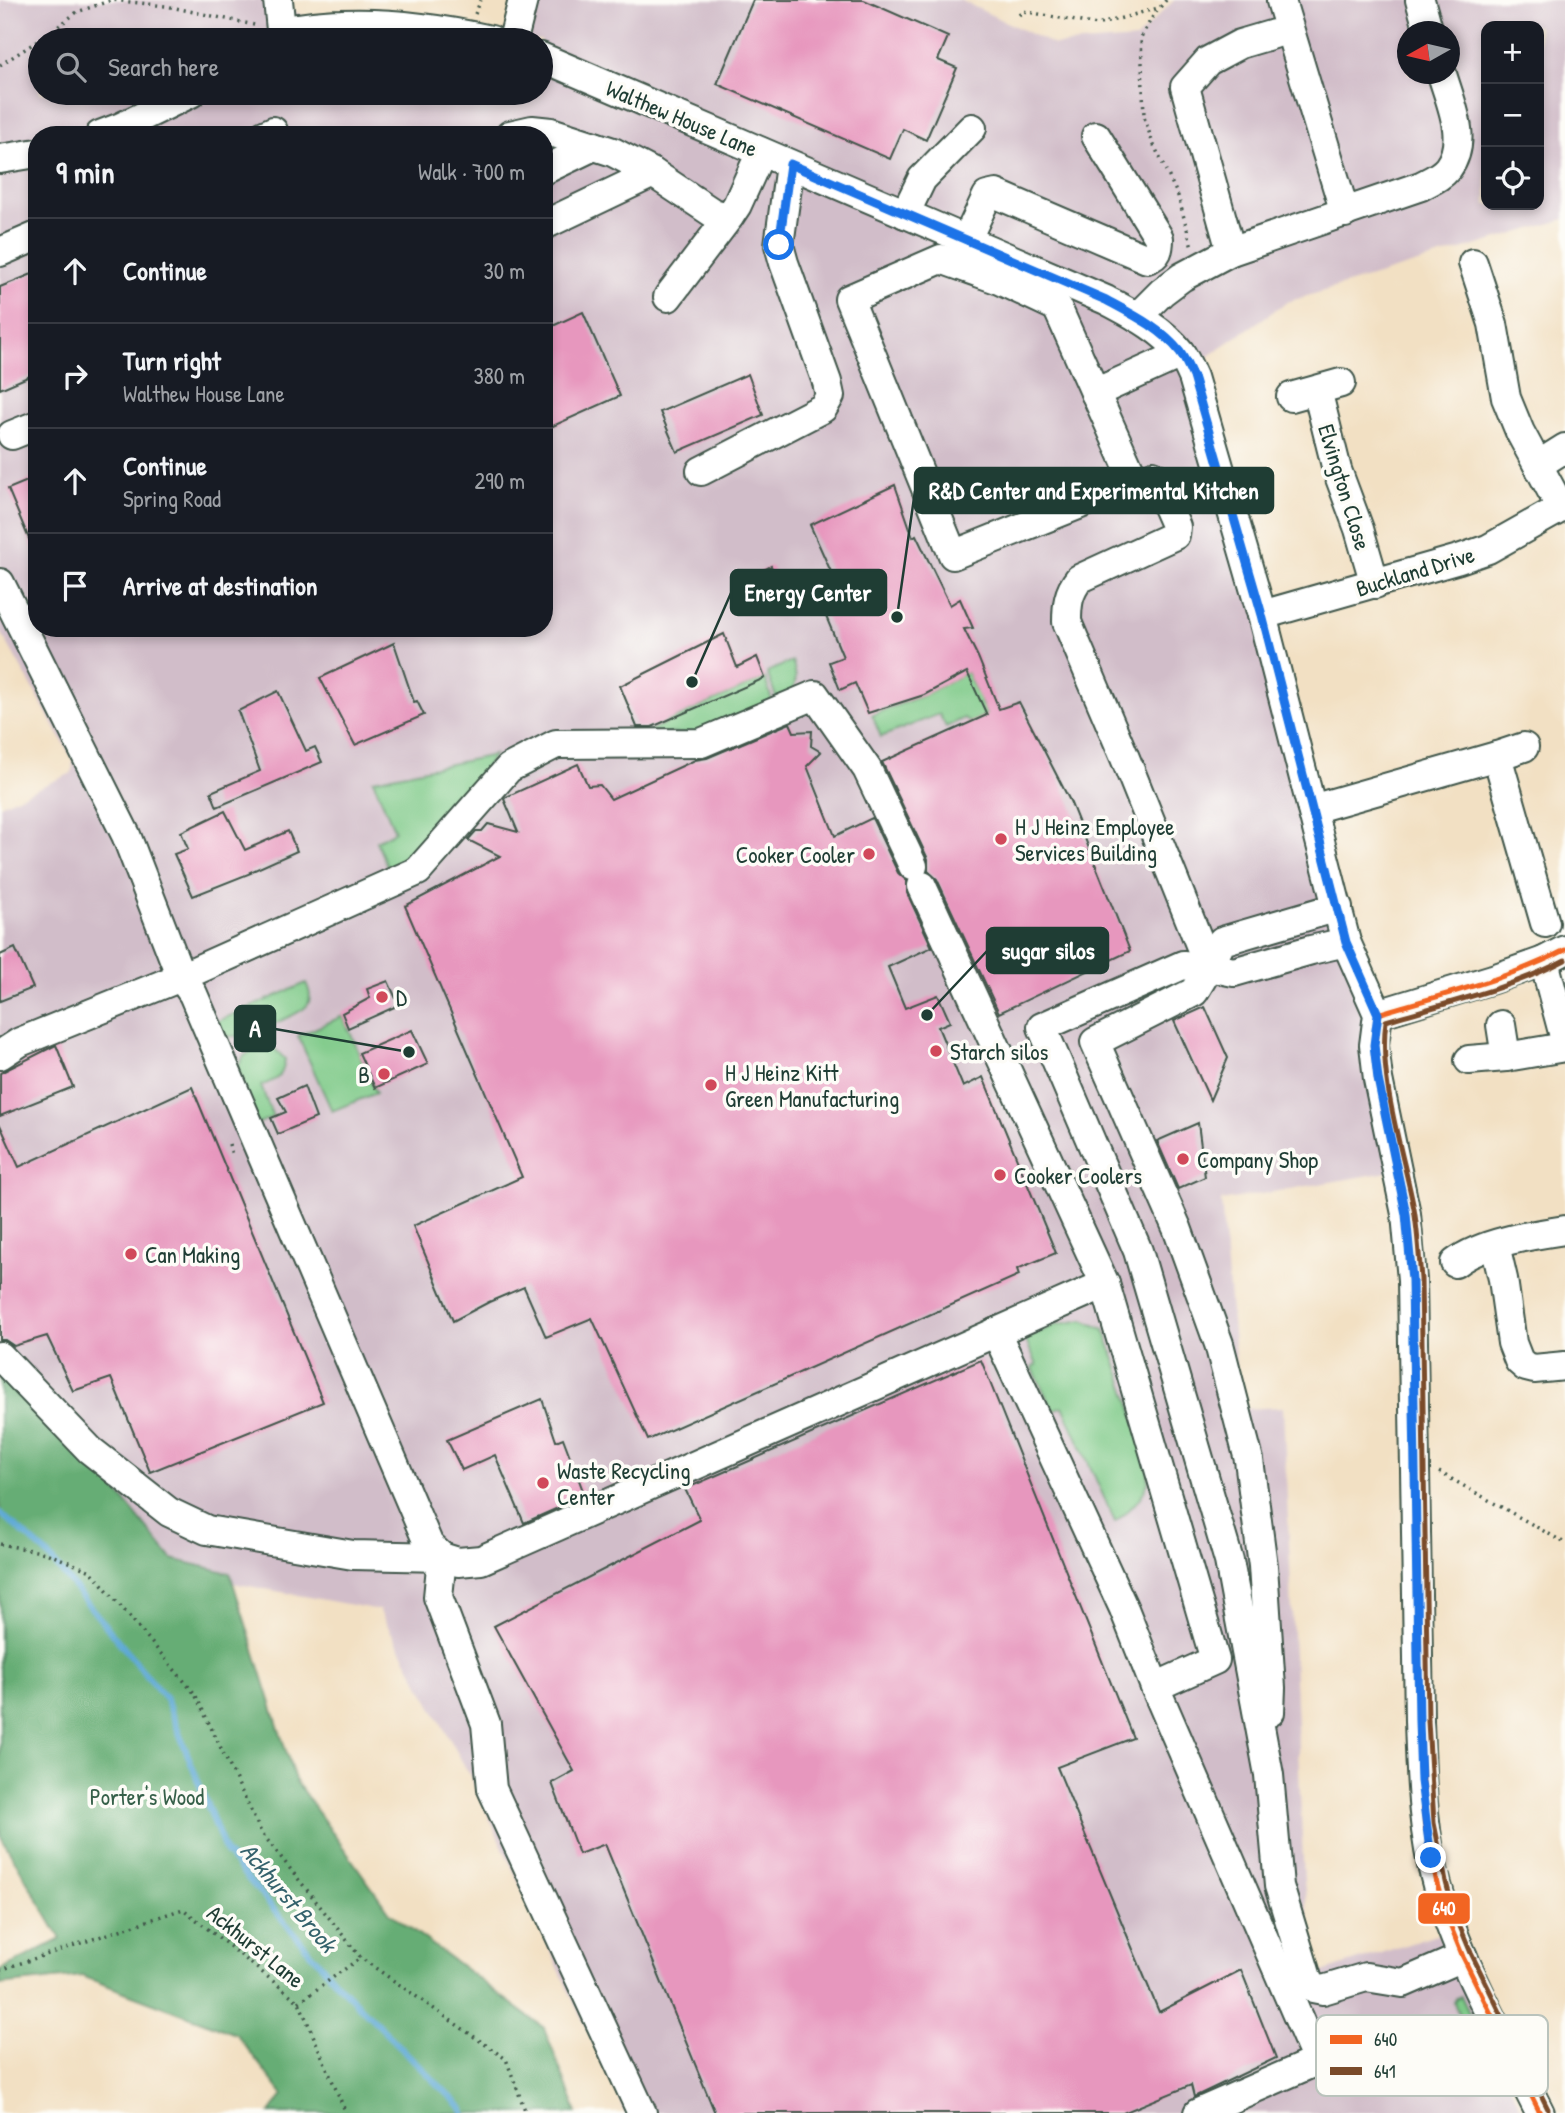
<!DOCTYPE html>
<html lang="en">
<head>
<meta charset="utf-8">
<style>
  body { margin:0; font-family:"Patrick Hand",sans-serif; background:#242831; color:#f1f3f6 }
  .controls { position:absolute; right:21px; top:21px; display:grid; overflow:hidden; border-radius:14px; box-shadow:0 4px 10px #0003 }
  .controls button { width:63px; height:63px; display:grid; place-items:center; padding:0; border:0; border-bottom:2px solid #363941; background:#171b24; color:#f1f3f6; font:35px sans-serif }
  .compass { position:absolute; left:1397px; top:21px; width:63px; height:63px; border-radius:50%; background:#171b24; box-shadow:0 4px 10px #0003; rotate:262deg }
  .stop { position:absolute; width:21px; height:21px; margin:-16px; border:5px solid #1a73e8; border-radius:50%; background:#fff }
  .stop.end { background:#1a73e8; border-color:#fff; box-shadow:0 2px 7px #0008 }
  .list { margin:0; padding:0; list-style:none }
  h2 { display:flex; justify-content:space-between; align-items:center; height:91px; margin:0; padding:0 28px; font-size:30px }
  h2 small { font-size:23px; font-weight:400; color:#9ea1a6 }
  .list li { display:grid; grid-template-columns:46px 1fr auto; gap:21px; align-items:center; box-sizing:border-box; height:105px; padding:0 28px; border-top:2px solid #363941 }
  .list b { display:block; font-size:26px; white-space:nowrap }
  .list p { margin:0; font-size:23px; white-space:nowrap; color:#9ea1a6 }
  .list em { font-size:23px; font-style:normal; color:#9ea1a6 }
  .icon { flex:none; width:38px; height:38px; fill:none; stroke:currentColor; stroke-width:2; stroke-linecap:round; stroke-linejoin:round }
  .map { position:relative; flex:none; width:1565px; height:2113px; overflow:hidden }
  .search { position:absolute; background:#171b24; box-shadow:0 4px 10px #0003; left:28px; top:28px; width:525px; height:77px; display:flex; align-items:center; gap:18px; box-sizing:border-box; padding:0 24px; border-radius:38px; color:#9ea1a6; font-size:26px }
  .panel { position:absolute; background:#171b24; box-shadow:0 4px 10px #0003; left:28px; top:126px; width:525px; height:511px; border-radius:28px }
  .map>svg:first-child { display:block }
  .industrial { fill:#d1bdc9; fill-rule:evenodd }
  .green { fill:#7dc987; stroke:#4e835e; stroke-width:2 }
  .forest { fill:#66ad74; stroke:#427554; stroke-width:2 }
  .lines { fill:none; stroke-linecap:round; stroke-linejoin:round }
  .stream { stroke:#5ca8d5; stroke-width:6 }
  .building { fill:#e797be }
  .minor-casing { stroke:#3f5549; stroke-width:32 }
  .path { stroke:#3f5549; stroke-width:3.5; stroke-dasharray:2 5; stroke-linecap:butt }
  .minor { stroke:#fff; stroke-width:28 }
  .bus-1-casing { stroke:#fdfcf7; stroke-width:10 }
  .bus-2-casing { stroke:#fdfcf7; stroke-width:10 }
  .bus-1 { stroke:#f26522; stroke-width:5 }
  .bus-2 { stroke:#7a4b2a; stroke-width:5 }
  .route { stroke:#1a73e8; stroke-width:9 }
  .poi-dot { fill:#d1495b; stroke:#fdfcf7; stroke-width:2.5 }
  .labels { text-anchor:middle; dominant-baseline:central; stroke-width:7; stroke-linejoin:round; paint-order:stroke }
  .street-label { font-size:23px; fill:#1f3d34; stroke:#fdfcf7 }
  .poi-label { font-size:23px; fill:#1f3d34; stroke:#fdfcf7; text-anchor:start }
  .park-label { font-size:23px; fill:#366049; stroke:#fdfcf7 }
  .water-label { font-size:24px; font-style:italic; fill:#34626c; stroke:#fdfcf7 }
  .key { fill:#fdfcf7; stroke:#bac3bc; stroke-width:2 }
  .key-label { font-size:19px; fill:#1f3d34 }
  .leader { fill:none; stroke:#1f3d34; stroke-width:2.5 }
  .callout-dot { fill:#1f3d34; stroke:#fdfcf7; stroke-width:2.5 }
  .callout { fill:#1f3d34; stroke:#1f3d34; stroke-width:2.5 }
  .callout-label { font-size:24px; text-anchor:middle; font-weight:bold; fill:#fff }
  .line-badge { stroke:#fdfcf7; stroke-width:2.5 }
  .badge-label { font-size:19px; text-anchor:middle; font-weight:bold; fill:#fff }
</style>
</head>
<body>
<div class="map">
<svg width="1565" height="2113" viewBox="0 0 1565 2113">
  <rect width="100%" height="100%" fill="#fdfcf7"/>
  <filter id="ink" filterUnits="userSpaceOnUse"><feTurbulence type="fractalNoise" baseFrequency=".0143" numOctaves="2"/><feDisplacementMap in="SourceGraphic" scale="14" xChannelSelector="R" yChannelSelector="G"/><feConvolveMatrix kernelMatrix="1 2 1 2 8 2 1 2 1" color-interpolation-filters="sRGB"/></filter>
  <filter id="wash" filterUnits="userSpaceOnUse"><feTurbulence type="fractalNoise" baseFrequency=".00686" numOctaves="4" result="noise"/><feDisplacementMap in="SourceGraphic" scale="28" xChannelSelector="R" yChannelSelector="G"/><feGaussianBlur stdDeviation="1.57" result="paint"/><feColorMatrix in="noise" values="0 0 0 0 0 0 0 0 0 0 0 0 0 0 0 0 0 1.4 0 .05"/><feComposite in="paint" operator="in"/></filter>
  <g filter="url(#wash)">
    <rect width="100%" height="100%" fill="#f2e0c3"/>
    <!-- industrial -->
    <path class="industrial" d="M0,0H274L347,40H40V93H541V40H515L541,0H960L1054,45L1136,39L1174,0H1565V219L1287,302L1207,357L1405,1169L1221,1201L1240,1409L1283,1407L1304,1882L1316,1974L1439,1934L1523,2113H625L469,1774L379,1610L167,1571L0,1392V805L72,773L73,760L0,630ZM1486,26H1539V205H1486ZM1408,32H1450V74H1408ZM37,135H544V628H37Z"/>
    <!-- green -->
    <g class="green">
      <path d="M792,661C798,678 796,683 790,699L778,703L767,672Z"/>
      <polygon points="967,672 987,715 970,723 964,718 946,727 939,714 881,737 872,715 924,695"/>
      <polygon points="765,678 773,704 700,734 644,733"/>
      <polygon points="494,755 454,816 390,873 376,841 395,831 373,780"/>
      <path d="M306,983C309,989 312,997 308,1004C303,1014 254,1032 242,1035C236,1037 231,1036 225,1036L213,1023Z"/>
      <polygon points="343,1016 376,1093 332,1111 298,1036"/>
      <path d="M260,1046H272L285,1059C283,1078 277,1079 261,1086L273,1117L257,1124L237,1068L244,1056Z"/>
      <path d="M1083,1320L1104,1329C1113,1356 1156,1465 1147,1485C1141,1500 1128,1512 1115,1522L1063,1406L1053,1410L1032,1367L1037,1365L1025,1339L1054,1325Z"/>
      <polygon points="1461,1996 1493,2063 1490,2068 1485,2069 1482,2067 1456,2008 1454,2002 1456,1998"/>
    </g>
    <!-- forest -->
    <polygon class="forest" points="0,1364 80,1446 172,1559 230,1573 295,1780 390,1913 544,2028 577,2113 270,2113 283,2095 236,2034 82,1976 0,1985 0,1970 61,1939 0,1835"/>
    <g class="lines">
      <!-- stream -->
      <polyline class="stream" points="0,1513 46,1553 166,1699 226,1853 339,1986 463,2109 464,2113"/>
    </g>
    <g id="blocks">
      <!-- building -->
      <g class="building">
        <polygon points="753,0 864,0 948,37 938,60 957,68 926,140 903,129 890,159 717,84"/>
        <polygon points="37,272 37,373 0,389 0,287"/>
        <polygon points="583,312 620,396 544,430 544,330"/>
        <polygon points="748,374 763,415 677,452 660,412"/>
        <polygon points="37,477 37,558 8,489"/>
        <polygon points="895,485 913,537 916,535 950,605 960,599 973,628 964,629 978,657 999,709 1019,702 1070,801 1130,951 999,1013 937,879 928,871 928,859 882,762 987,715 967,672 924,695 868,713 855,683 840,690 829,662 843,657 812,583 832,574 810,525"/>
        <polygon points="771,566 778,583 782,581 787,597 747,614 741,598 754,593 749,578"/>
        <polygon points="724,634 737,667 757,657 765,678 652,727 637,727 620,686"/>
        <polygon points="394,643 414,702 417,701 424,715 355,745 320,678"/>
        <polygon points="278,691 306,751 315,747 322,762 217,807 211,792 260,771 238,711"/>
        <polygon points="790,723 794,732 812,731 811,746 821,752 807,766 835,836 872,818 898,873 907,881 907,893 932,947 888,967 905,1008 938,995 950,1022 938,1027 963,1087 983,1077 1056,1253 1017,1269 1019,1275 648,1440 592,1318 546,1337 524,1287 489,1302 453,1321 413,1226 522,1177 405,906 500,856 468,840 476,831 482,831 488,824 518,832 504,799 506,797 578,764 588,786 600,785 611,799 695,760 707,758"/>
        <polygon points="225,811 245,850 288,831 297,851 250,872 251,873 193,896 174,854 188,849 181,832"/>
        <polygon points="15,948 33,988 0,1001 0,955"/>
        <polygon points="388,981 399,1005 348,1028 342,1013 370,998 367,989"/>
        <polygon points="1205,1007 1228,1058 1210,1100 1174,1021"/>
        <polygon points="412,1030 428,1064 375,1088 359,1053"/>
        <polygon points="56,1045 73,1087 0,1116 0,1073"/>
        <polygon points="304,1086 316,1118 278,1134 271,1118 286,1112 278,1098"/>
        <polygon points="192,1087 323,1402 150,1472 111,1378 73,1391 47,1336 14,1346 5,1340 0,1340 0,1125 19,1167"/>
        <polygon points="1198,1123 1205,1177 1178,1189 1157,1141"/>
        <polygon points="981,1360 1133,1738 1057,1767 1159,2012 1241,1970 1276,2058 1194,2097 1191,2085 1123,2113 715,2113 605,1844 579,1854 552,1783 574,1771 494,1626 700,1520 685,1489"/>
        <polygon points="542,1399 556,1441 563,1438 585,1496 524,1523 495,1455 462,1470 447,1440"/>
      </g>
    </g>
  </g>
  <g filter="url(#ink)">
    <use href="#blocks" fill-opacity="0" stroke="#3f5549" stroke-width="2"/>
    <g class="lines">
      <defs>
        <g id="minor">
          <polyline points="278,0 281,30"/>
          <polyline points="1282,0 1281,1 1345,213"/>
          <polyline points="1420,0 1429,32"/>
          <path d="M281,30C301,28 321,24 341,24C391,22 442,29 491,40"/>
          <polyline points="513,40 523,0"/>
          <path d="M541,57L1106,300C1132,314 1161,328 1180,352C1185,359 1189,368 1193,377L1262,615L1346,942L1378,1014L1374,1045L1378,1079L1406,1214L1412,1280L1419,1721C1421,1776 1422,1832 1437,1885C1459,1963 1504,2040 1540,2113"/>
          <polyline points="100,135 121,127 191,93"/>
          <polyline points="264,135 273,131"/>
          <polyline points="510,135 532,130 551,132 613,152 653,173 713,213 729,217 737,205 761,152"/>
          <polyline points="0,159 37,153"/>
          <polyline points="544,170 594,146"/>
          <polyline points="905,214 922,179 972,128"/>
          <polyline points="544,225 653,173"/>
          <path d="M966,241L987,196L996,194L1147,259C1158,256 1159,249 1159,238L1096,136"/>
          <polyline points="1231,251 1185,87 1208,61 1240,44 1274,34"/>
          <polyline points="0,252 37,236"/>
          <polyline points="668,297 729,217"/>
          <path d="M1137,317L1162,292L1182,277L1231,251L1421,186C1430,181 1441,177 1448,168C1469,140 1450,102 1442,74"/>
          <polyline points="1317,390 1337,470 1359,529 1375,584"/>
          <polyline points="1095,393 1181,354"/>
          <polyline points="1291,397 1341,383"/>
          <polyline points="12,435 37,425"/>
          <polyline points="1538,465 1565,448"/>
          <polyline points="701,471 823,408 830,396 827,382 784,263 779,245 790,165"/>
          <path d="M1135,482L1057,307L997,279L941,259L849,299L953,555L1153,475L1176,527L1175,535L1079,579C1068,593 1067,605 1067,622L1125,758L1209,967"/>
          <polyline points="0,583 126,835 181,977 193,994 429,1545 442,1557"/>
          <polyline points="1262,615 1459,559 1488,549 1561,508 1520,432 1506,398 1493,324 1473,263"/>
          <polyline points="1497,756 1524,747"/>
          <polyline points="1312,809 1497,756 1545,923"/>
          <polyline points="922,886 1105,1284 1215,1660 1155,1687 1317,2061 1198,2113"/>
          <polyline points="1338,907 1222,941 1209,967 1234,972 1311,950 1346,942"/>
          <polyline points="1544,961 1565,1040"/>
          <polyline points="1209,967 1183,965 1042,1027 1138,1251 1229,1561 1269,1775 1279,1886 1308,1981 1313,1988 1323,1990 1366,1977 1403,1983 1463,1957"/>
          <polyline points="1209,967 1194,992 1095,1042 1177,1228 1219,1344 1249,1460 1263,1566 1271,1688 1270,1712"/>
          <polyline points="1378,1014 1493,979 1544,961 1565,950"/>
          <polyline points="1501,1025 1506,1057"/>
          <polyline points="0,1055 20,1042 181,977 418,871 509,768 556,744 701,743 815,695 867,769 913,866"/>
          <polyline points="1469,1060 1506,1057 1565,1047"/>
          <polyline points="1495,1245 1503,1279 1512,1343 1519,1361 1526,1367 1534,1369 1565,1366"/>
          <path d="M1455,1263C1482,1242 1532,1235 1565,1230"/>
          <polyline points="996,1332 1124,1609 1155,1687"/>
          <polyline points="0,1356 90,1450 169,1512 207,1530 353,1555 442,1557 458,1562 481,1560 1105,1284"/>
          <polyline points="442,1557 438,1597 486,1724 492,1789 642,2113"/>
        </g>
      </defs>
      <!-- minor casing -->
      <use href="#minor" class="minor-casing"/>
      <!-- path -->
      <g class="path">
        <polyline points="1166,0 1153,16 1141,37 1144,117 1152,141 1178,196 1192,247"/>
        <polyline points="475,14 481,0"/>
        <polyline points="1019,15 1023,11 1097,25 1158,8"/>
        <polyline points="0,65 47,35 77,12 112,0 166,6 259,26"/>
        <polyline points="229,1144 232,1155"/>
        <polyline points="1439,1472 1565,1543"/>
        <polyline points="0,1544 46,1553 91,1571 195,1694 261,1832 361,1958 506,2059 526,2113"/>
        <polyline points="0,1970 183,1909 299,2002 346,2113"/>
        <polyline points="299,2002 360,1958"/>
      </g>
      <!-- minor -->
      <use href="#minor" class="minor"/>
      <defs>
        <path id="bus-1" d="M1540,2113L1463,1957L1446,1915L1437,1884L1425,1824L1419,1721L1412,1280L1406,1214L1378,1079L1374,1045L1378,1014C1440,995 1507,980 1565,950"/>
        <path id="bus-2" d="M1548,2109L1471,1953L1454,1912L1446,1882L1434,1823L1428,1721L1421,1279C1419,1256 1418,1232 1414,1209C1403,1151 1378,1079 1386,1021C1445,1003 1510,989 1565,960"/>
      </defs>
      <!-- bus-1 casing -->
      <use href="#bus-1" class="bus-1-casing"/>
      <!-- bus-2 casing -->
      <use href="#bus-2" class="bus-2-casing"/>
      <!-- bus-1 -->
      <use href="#bus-1" class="bus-1"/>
      <!-- bus-2 -->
      <use href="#bus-2" class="bus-2"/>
    </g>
  </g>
  <g class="lines" filter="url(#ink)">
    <!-- route -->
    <path class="route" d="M779,245L790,164L1106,300C1132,314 1161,328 1180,352C1185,359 1189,368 1193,377L1262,615L1346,942L1378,1014L1374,1045L1378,1079L1406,1214L1412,1280L1419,1721L1421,1781L1431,1858"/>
  </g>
  <!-- markers -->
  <g class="poi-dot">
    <circle cx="1001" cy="839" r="7"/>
    <circle cx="869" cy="854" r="7"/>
    <circle cx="382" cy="997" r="7"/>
    <circle cx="936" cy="1051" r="7"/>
    <circle cx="384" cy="1074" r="7"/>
    <circle cx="711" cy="1085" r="7"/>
    <circle cx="1183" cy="1159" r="7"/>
    <circle cx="1000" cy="1175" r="7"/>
    <circle cx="131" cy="1254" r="7"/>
    <circle cx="543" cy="1483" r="7"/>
  </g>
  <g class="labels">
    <!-- street labels -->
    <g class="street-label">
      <text transform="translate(682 118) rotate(23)">Walthew House Lane</text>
      <text transform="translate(1345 487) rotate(73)">Elvington Close</text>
      <text transform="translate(1415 571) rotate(-17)">Buckland Drive</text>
      <text transform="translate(256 1946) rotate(39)">Ackhurst Lane</text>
    </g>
    <!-- poi labels -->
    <g class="poi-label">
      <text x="1015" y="826">H J Heinz Employee<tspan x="1015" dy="26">Services Building</tspan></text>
      <text x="855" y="854" text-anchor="end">Cooker Cooler</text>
      <text x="396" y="997">D</text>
      <text x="950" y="1051">Starch silos</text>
      <text x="725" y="1072">H J Heinz Kitt<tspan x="725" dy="26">Green Manufacturing</tspan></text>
      <text x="370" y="1074" text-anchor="end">B</text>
      <text x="1197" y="1159">Company Shop</text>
      <text x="1014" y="1175">Cooker Coolers</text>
      <text x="145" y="1254">Can Making</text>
      <text x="557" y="1470">Waste Recycling<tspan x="557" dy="26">Center</tspan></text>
    </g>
    <!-- park labels -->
    <g class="park-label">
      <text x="147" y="1796">Porter's Wood</text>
    </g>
    <!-- water labels -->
    <g class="water-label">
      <text transform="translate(289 1897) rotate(50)">Ackhurst Brook</text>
    </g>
  </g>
  <!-- legend -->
  <rect x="1316" y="2015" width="232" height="81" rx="10" class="key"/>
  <rect x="1330" y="2035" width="32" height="9" fill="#f26522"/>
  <rect x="1330" y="2067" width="32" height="8" fill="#7a4b2a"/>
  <g class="key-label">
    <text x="1374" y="2046">640</text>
    <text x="1374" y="2078">641</text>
  </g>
  <!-- callouts -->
  <path class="leader" d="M897 617L915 491M692 682L731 593M927 1015L987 951M409 1052L275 1029"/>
  <g class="callout-dot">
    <circle cx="897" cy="617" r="7"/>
    <circle cx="692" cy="682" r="7"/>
    <circle cx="927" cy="1015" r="7"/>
    <circle cx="409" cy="1052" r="7"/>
  </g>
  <g class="callout">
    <rect x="915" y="468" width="358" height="45" rx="7"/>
    <rect x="731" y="570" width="155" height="45" rx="7"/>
    <rect x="987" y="928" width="121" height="45" rx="7"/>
    <rect x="235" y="1006" width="40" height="45" rx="7"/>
  </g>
  <g class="callout-label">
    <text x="1094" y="499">R&amp;D Center and Experimental Kitchen</text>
    <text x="808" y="601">Energy Center</text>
    <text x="1048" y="959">sugar silos</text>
    <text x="255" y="1037">A</text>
  </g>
  <rect class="line-badge" x="1417" y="1892" width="54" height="33" rx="7" fill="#f26522"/>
  <g class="badge-label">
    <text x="1444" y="1915">640</text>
  </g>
</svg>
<div class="controls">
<button>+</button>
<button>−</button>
<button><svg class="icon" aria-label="locate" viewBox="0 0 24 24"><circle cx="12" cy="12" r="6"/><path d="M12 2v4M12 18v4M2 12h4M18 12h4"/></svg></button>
</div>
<svg class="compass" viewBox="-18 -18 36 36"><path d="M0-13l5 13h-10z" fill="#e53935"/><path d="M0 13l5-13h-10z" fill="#9ea1a6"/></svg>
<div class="stop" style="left:779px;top:245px"></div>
<div class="stop end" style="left:1431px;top:1858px"></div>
<div class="search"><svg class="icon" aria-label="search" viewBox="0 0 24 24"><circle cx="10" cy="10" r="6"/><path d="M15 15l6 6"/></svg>Search here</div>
<section class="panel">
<h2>9 min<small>Walk · 700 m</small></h2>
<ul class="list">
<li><svg class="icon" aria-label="ahead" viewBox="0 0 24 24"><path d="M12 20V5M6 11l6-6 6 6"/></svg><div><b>Continue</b></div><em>30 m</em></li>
<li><svg class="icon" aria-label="right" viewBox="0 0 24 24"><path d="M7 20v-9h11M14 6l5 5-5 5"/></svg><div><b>Turn right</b><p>Walthew House Lane</p></div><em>380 m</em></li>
<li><svg class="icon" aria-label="ahead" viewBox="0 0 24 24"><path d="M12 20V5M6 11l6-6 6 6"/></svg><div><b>Continue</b><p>Spring Road</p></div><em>290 m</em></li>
<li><svg class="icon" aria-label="arrive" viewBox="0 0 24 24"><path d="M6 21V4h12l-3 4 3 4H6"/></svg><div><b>Arrive at destination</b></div></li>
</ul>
</section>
</div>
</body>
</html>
